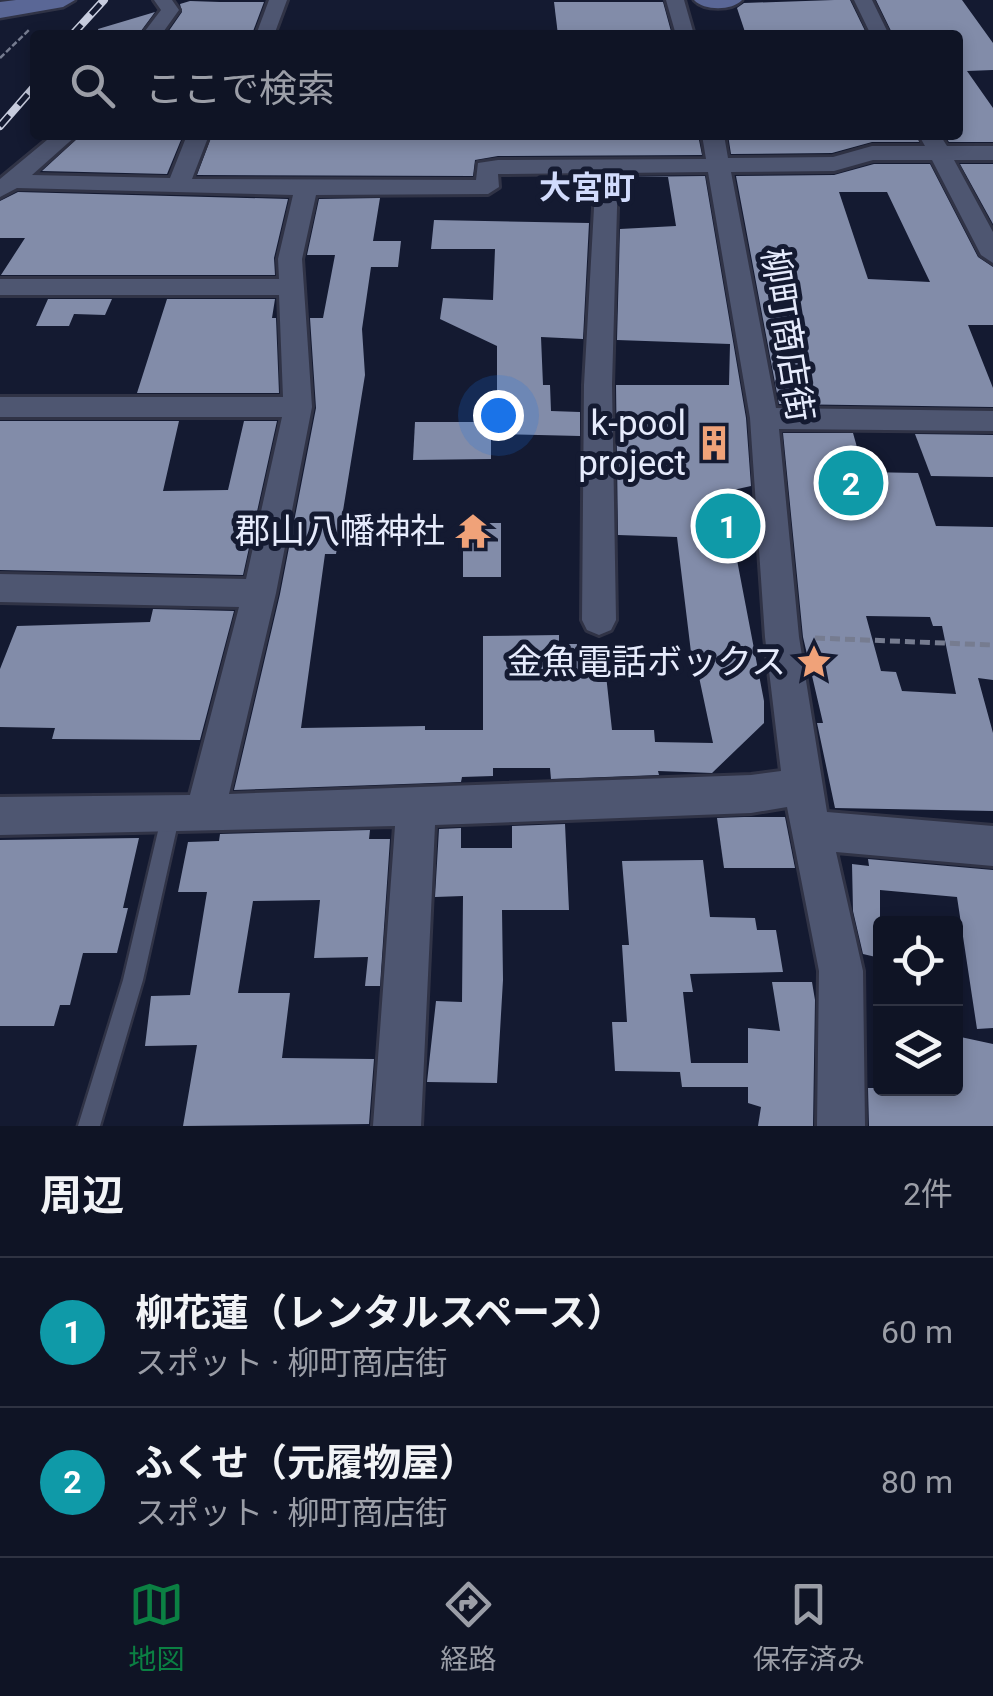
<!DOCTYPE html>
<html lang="ja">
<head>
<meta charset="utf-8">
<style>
  body { margin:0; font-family:Roboto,"Noto Sans JP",sans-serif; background:#181d2d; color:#f1f3f6 }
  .controls { position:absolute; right:30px; bottom:30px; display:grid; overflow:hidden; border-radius:10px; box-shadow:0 5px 15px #0003 }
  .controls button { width:90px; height:90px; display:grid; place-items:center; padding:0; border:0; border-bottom:2px solid #2f3342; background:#0f1425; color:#f1f3f6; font:50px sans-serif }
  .you { position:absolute; left:498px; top:415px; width:35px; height:35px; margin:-25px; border:8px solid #fff; border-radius:50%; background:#1a73e8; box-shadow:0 0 0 15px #1a73e833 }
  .badge { display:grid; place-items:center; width:65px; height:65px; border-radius:50%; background:#0b8043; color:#fff; font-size:32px; font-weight:700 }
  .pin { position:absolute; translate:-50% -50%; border:5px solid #fff; box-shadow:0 2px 10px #0006 }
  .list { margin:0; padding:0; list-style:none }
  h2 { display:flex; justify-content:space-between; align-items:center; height:130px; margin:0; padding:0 40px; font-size:42px }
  h2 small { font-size:32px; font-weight:400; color:#9b9ea7 }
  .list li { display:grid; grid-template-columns:65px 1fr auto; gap:30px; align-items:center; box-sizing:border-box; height:150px; padding:0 40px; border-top:2px solid #2f3342 }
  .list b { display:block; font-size:38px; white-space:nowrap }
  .list p { margin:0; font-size:32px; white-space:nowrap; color:#9b9ea7 }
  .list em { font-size:32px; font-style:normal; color:#9b9ea7 }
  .icon { flex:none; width:55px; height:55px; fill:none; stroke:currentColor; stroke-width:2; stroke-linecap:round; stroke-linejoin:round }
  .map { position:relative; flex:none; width:993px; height:1126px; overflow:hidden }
  .search { position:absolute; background:#0f1425; box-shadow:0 5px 15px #0003; left:30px; right:30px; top:30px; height:110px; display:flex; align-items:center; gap:25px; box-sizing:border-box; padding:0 35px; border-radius:10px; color:#9b9ea7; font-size:38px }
  .sheet { height:430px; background:#0f1425 }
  nav { display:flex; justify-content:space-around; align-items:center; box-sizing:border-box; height:140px; border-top:2px solid #2f3342; background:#0f1425; font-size:28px; color:#9b9ea7 }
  nav a { display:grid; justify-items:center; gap:5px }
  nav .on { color:#0b8043 }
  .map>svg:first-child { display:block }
  .building { fill:#828ca9; fill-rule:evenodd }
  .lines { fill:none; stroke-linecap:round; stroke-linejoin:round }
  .lane-casing { stroke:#303346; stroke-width:5 }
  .street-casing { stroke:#303346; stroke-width:6 }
  .secondary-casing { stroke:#303346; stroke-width:5 }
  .path-far1 { stroke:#767c90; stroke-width:2.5; stroke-dasharray:6 2.5; stroke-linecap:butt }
  .path { stroke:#767c90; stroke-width:5; stroke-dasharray:10 5; stroke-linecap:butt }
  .lane { fill:#4e5671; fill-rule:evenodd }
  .street { fill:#4e5671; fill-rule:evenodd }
  .secondary { fill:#5a6796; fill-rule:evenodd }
  .rail-casing { stroke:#c7ccde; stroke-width:8 }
  .rail { stroke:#141a31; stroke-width:5; stroke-dasharray:14; stroke-linecap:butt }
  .labels { text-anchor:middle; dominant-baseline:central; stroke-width:10; stroke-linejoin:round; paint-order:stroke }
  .far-neighbourhood-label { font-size:32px; font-weight:bold; fill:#d1dbfc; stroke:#141a31 }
  .street-label { font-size:35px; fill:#e6ebfc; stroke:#141a31 }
  .poi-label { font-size:35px; fill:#e6ebfc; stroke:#141a31; text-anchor:end }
</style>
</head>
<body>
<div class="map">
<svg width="993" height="1126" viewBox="0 0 993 1126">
  <rect width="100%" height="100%" fill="#141a31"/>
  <!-- building -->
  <g class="building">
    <polygon points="834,0 850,0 867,35 746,35 737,8 744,3"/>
    <polygon points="876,0 962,0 993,43 993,70 967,71 993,108 993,142 949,142 944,135 958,135 958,35 893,35"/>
    <polygon points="190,1 220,2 264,2 252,34 166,35 182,12 180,4"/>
    <polygon points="554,2 663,2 672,35 558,35"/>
    <polygon points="155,12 138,35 99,35 98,29"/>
    <polygon points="81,135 183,135 167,174 42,171"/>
    <polygon points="212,135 698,135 702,155 498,156 475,160 473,176 197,175"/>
    <polygon points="728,135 919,135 919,142 872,142 832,153 731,154"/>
    <path d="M874,164H930L978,257L993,267V325H968L993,388V407L779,404L736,176L834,175ZM839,192H887L930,282L868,279Z"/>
    <polygon points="960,164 993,164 993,224"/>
    <polygon points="705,176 746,418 751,486 724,492 764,701 764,723 712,773 658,771 659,775 551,779 550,768 493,768 493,776 462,777 461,782 234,790 280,594 316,408 310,318 323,318 335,255 307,255 319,199 380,198 373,241 401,241 398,267 371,267 362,329 365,375 336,554 325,554 301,728 425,726 425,730 483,730 483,636 559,635 559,644 577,644 580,675 606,675 612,730 654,730 655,742 713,743 699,677 694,677 677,537 618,535 616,385 729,385 730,344 617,340 620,229 676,226 668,177 622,177"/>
    <polygon points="18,192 288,199 274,258 275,275 1,275 25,238 0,238 0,201"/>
    <polygon points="434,220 589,223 583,339 541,337 543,385 550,385 551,411 580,412 580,436 497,434 497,346 440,319 443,298 493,300 495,249 431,249"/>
    <polygon points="6,299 112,299 105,315 74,314 69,326 36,326 48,299"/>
    <polygon points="167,299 275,299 272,318 276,318 279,393 137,393"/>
    <polygon points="0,421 179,421 163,491 228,490 244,421 277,421 243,575 0,570"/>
    <polygon points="415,422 491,422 491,459 413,460"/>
    <path d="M783,433H853L864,472L918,473L936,526L993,527V680L978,678L993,733V811L835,808L817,723H823L803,637ZM866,616L930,617L933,626H942L956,694L902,691L896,672L881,671Z"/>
    <polygon points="915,434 993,435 993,477 931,476"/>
    <rect x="463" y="523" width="38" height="54"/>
    <polygon points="153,609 234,611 200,740 52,739 55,728 0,727 0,669 17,626 150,622"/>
    <polygon points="744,817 785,817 795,868 724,868 717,818"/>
    <polygon points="565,824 569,910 502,910 503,980 497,1083 427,1082 436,1001 462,1002 463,896 435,897 439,829 461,828 461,848 512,848 512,826"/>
    <polygon points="370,830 369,839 390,839 380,986 365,986 368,957 314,958 320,900 253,901 238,993 290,993 282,1058 374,1059 369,1124 183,1126 197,1045 145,1046 151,996 190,995 207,892 178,892 188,842 219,841 220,834"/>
    <polygon points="139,838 123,908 128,908 117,953 83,953 70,1005 60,1005 54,1026 0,1026 0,840"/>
    <polygon points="868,859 993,870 993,1028 977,1029 957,897 880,890 880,958 863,954 853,911 852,864 869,866"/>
    <polygon points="703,860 710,917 755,918 757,930 776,930 783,972 690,974 693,992 683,992 691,1063 748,1063 748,1028 780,1031 772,982 812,982 815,1000 813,1126 758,1126 761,1107 748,1103 748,1087 682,1087 680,1072 615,1071 612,1022 627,1022 622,945 629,945 622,861"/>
    <polygon points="956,1036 993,1044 993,1126 869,1126 868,1088 956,1088"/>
  </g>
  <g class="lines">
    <defs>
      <polygon id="lane" points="171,805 177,808 180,814 143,980 100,1126 78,1126 123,980 162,814 165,808"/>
      <g id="street">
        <polygon points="154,0 172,0 179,10 161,35 142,35 161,10"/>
        <polygon points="269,0 287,0 274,35 256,35"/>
        <polygon points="666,0 684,0 694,35 676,35"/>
        <polygon points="854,0 872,0 889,35 871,35"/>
        <path d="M53,135H77L32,175L170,178L187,135H209L192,179L476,180L478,163L498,160L706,159L702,135H724L728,158L833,157L872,146H925L921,139L924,135H940L947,146H993V160H954L993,232V263L981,255L932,160H873L834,171L731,172L776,408L993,411V431L779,429L799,637L827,812L993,826V866L836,852L863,971L865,1126H817L819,971L787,807L751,813L435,825L421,1126H373L395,826L0,835V797L190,795L239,607L0,602V574L246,579L282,417H0V397H283L279,295H0V279H279L278,259L293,195L17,188L0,197V179ZM708,172L750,418L765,637L781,771L751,775L229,794L276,593L312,407L302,259L316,195L488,194L499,187L498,174L596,173L584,385L582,620L587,630L599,635L611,630L616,620L612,385L618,173Z"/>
      </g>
      <g id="secondary">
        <polygon points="16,0 75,0 63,7 0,18 0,2"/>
        <path d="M694,0H742C732,11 704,11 694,0Z"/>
      </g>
    </defs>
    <!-- lane casing -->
    <use href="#lane" class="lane-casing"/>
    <!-- street casing -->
    <use href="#street" class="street-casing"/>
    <!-- secondary casing -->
    <use href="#secondary" class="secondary-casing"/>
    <!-- path-far1 -->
    <polyline class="path-far1" points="0,58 30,29"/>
    <!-- path -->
    <polyline class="path" points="815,638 993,645"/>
    <!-- lane -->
    <use href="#lane" class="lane"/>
    <!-- street -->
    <use href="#street" class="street"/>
    <!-- secondary -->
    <use href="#secondary" class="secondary"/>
    <defs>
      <g id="rail">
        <polyline points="72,35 104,0"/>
        <polyline points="0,126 35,86"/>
      </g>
    </defs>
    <!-- rail casing -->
    <use href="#rail" class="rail-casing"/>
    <!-- rail -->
    <use href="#rail" class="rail"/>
  </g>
  <!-- icons -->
  <defs>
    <symbol id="building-bare" viewBox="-9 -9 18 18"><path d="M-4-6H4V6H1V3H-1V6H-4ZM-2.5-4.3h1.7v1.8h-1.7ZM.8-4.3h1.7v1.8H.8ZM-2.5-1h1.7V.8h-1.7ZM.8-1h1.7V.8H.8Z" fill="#f0a279" stroke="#141a31" stroke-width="2.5" paint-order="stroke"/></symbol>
    <symbol id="temple-bare" viewBox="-9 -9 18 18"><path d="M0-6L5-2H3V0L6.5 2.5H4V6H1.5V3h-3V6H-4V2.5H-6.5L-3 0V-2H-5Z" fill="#f0a279" stroke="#141a31" stroke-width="2.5" paint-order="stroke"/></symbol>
    <symbol id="sight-bare" viewBox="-9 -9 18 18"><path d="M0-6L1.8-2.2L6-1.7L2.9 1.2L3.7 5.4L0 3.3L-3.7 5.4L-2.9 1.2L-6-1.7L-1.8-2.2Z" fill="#f0a279" stroke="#141a31" stroke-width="2.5" paint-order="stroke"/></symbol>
  </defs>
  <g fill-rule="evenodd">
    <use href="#building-bare" x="689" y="418" width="50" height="50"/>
    <use href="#temple-bare" x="448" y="506" width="50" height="50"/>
    <use href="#sight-bare" x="789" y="637" width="50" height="50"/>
  </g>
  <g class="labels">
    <!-- far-neighbourhood labels -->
    <g class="far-neighbourhood-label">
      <text x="587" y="188">大宮町</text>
    </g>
    <!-- street labels -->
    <g class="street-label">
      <text transform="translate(787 335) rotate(81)">柳町商店街</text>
    </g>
    <!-- poi labels -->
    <g class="poi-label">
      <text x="686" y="423">k-pool<tspan x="686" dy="40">project</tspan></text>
      <text x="445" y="531">郡山八幡神社</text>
      <text x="786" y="662">金魚電話ボックス</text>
    </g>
  </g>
</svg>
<div class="controls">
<button><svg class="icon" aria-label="locate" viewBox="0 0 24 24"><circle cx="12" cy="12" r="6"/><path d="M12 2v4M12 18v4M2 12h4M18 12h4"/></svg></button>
<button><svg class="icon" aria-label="layers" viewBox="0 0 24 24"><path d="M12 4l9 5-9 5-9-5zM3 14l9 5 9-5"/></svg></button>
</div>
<div class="you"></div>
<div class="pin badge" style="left:728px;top:526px;background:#0f9aa8">1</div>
<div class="pin badge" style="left:851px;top:483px;background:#0f9aa8">2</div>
<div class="search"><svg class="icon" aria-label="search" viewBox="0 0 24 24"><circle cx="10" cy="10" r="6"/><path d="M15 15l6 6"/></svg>ここで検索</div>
</div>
<section class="sheet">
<h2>周辺<small>2件</small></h2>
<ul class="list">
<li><span class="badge" style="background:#0f9aa8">1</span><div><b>柳花蓮（レンタルスペース）</b><p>スポット · 柳町商店街</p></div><em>60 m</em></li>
<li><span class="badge" style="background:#0f9aa8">2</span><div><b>ふくせ（元履物屋）</b><p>スポット · 柳町商店街</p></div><em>80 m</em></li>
</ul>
</section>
<nav>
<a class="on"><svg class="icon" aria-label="map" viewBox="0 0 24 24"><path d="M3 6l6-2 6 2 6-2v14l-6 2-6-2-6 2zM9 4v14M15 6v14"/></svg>地図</a>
<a><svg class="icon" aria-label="directions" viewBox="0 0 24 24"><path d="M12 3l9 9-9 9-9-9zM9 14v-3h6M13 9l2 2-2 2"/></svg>経路</a>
<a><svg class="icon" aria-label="saved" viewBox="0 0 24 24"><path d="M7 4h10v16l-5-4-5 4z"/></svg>保存済み</a>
</nav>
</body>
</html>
